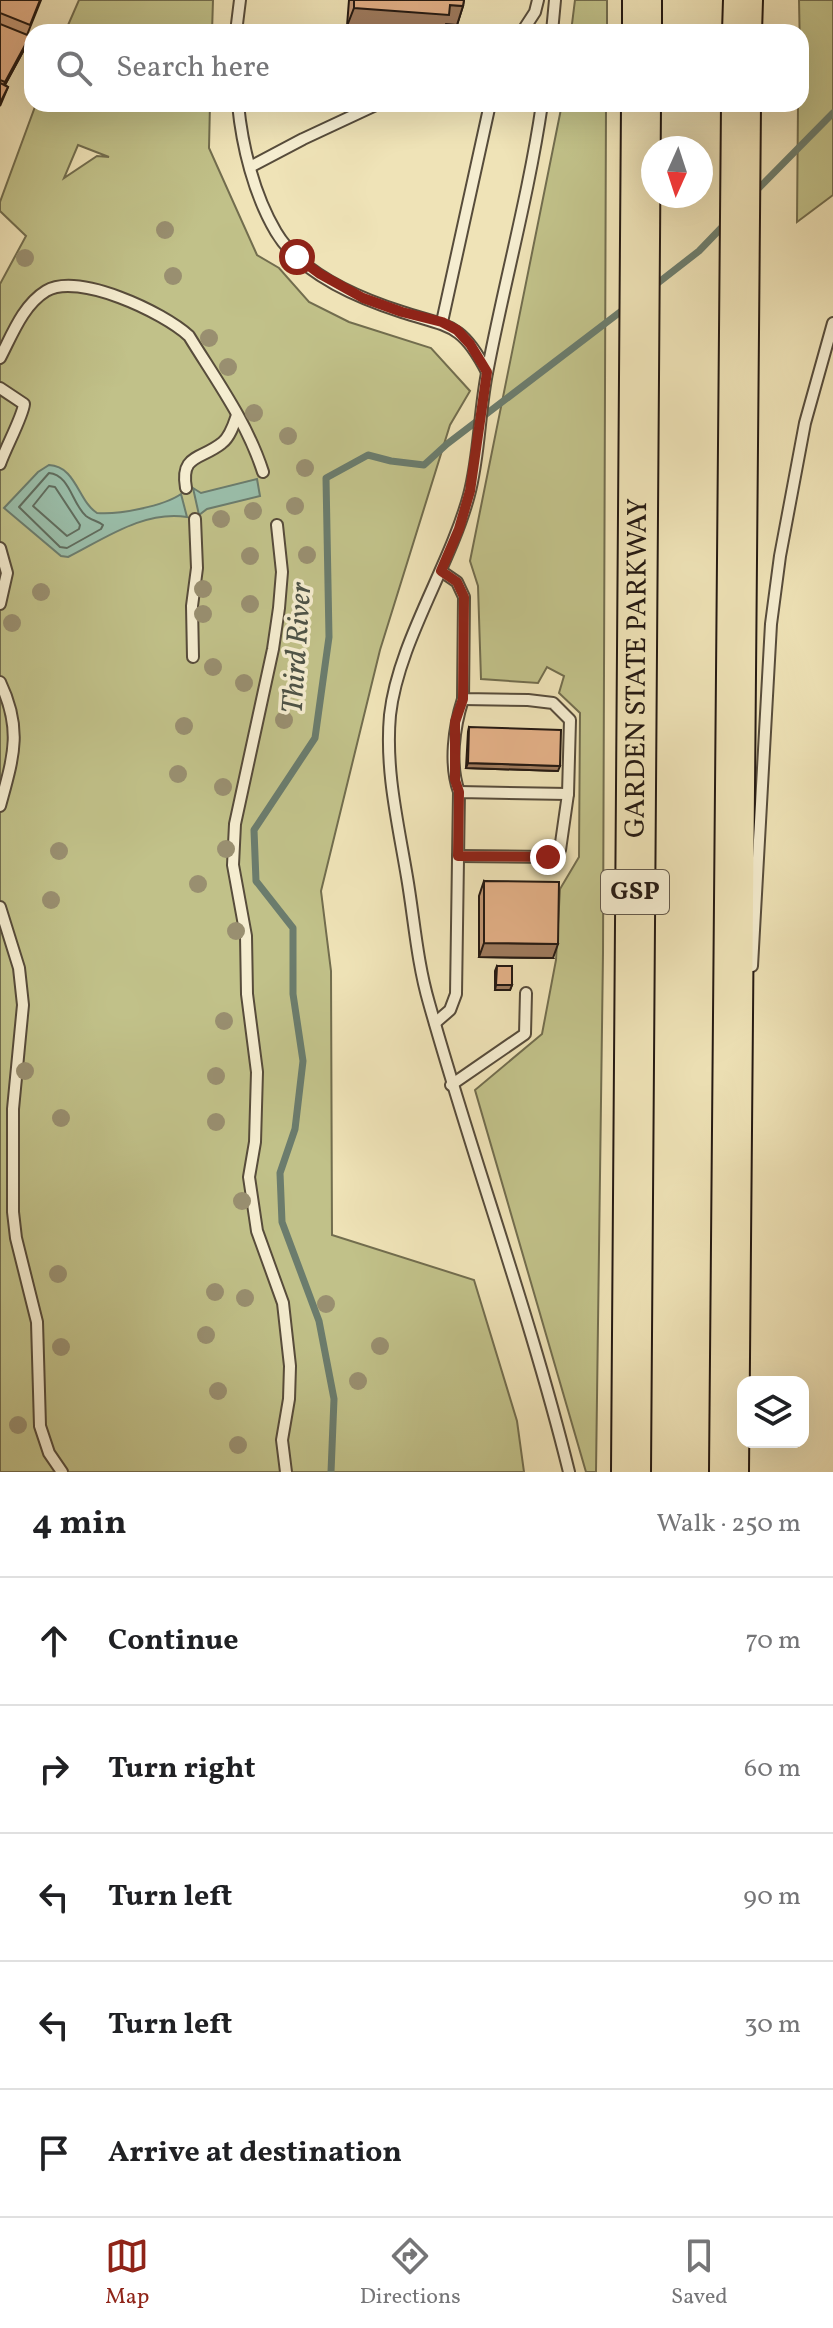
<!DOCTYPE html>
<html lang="en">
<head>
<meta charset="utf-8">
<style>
  body { margin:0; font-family:Vollkorn,serif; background:#f2f2f2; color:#202124 }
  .controls { position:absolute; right:24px; bottom:24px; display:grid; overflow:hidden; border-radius:16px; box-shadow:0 8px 32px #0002 }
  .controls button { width:72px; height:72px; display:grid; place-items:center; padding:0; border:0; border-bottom:2px solid #e0e0e0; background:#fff; color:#202124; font:40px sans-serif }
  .compass { position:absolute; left:641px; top:136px; width:72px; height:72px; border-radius:50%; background:#fff; box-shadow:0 8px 32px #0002; rotate:183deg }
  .stop { position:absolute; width:24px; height:24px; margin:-18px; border:6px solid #8f2418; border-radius:50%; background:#fff }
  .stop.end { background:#8f2418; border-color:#fff; box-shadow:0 2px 8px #0008 }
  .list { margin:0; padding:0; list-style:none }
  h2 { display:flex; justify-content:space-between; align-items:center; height:104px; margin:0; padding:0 32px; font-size:34px }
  h2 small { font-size:26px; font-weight:400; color:#757577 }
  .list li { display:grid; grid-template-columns:52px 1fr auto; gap:24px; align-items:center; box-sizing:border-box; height:128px; padding:0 32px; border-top:2px solid #e0e0e0 }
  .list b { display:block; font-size:30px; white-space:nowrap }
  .list em { font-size:26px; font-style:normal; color:#757577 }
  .icon { flex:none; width:44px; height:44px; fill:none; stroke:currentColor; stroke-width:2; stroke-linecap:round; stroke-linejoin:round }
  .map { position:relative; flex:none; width:833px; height:1472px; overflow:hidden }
  .search { position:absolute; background:#fff; box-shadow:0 8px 32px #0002; left:24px; right:24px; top:24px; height:88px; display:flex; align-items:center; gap:20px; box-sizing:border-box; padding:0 28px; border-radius:24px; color:#757577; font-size:30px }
  .sheet { height:744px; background:#fff }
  nav { display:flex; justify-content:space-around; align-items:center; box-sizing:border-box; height:112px; border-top:2px solid #e0e0e0; background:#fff; font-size:22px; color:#757577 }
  nav a { display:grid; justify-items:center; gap:4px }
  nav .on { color:#8f2418 }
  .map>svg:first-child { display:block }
  .green { fill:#c1c189; stroke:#726d4e; stroke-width:2; fill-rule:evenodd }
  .water { fill:#9abeaa; stroke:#6b7c6d; stroke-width:2 }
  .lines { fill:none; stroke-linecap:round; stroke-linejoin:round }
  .shore { stroke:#5f6c5e; stroke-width:2 }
  .stream { stroke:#6b7c6d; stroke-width:7 }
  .lane-casing { stroke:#574c3b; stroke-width:14 }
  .highway-casing { stroke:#241912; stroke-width:42 }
  .lane { stroke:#f5edd0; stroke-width:10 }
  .highway { stroke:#efe3b7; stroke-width:38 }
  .tree { fill:#998f70 }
  .wall { fill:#c39774; stroke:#241912; stroke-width:2 }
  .shaded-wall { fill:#9f7b5e; stroke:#241912; stroke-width:2 }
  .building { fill:#e3b087; stroke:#241912; stroke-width:2 }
  .route { stroke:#8f2418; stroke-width:10 }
  .labels { text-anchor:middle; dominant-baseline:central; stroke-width:7; stroke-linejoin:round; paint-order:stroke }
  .shield { fill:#f5edd0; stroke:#63594b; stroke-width:2 }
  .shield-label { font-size:26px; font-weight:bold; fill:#241912 }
  .street-label { font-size:28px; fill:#241912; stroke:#f5edd0 }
  .water-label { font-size:30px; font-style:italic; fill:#4d5347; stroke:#f5edd0 }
</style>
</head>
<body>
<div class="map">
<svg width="833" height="1472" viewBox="0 0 833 1472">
  <rect width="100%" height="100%" fill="#efe3b7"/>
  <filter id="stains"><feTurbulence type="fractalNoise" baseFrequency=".0025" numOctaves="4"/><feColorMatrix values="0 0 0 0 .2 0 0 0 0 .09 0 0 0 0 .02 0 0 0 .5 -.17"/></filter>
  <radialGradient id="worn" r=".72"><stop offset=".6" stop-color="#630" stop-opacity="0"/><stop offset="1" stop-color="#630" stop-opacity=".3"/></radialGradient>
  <!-- green -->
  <g class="green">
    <polygon points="79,0 213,0 212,32 65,32"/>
    <polygon points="575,0 607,0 607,32 571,32"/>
    <polygon points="799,0 833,0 833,195 797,222 798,104 801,104"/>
    <path d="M36,104H210L209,148L257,255L279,268L309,302L349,322L431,348L470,391L450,425L380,650L321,891L331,971L332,1235L474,1280L517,1421L524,1472H0V284L26,236L0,211V202ZM78,145L109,157L97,156L64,178Z"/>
    <polygon points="562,104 606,104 603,953 596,1472 586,1472 475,1090 542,1034 556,960 560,889 579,857 580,713 559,693 564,676 547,667 538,683 481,679 478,586 470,561"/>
  </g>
  <!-- water -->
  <g class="water">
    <path d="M49,465C76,466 78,501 97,513C118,515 164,506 181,494L187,517C144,510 104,539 68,557L61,556L4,508L38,472Z"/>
    <polygon points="257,479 260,496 207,509 199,515 193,488 201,493"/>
  </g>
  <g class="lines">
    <!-- shore -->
    <g class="shore">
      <path d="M49,473C70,475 72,504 86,516C91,520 98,521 103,525L101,529L67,548L60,547L19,507Z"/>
      <polygon points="49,486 55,487 80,525 79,529 67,536 33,506"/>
    </g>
    <!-- stream -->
    <g class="stream">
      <polyline points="753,194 833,113"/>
      <polyline points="654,286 699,251 726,223"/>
      <polyline points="331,1472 334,1399 319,1321 282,1222 280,1173 295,1129 303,1061 293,994 293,928 256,881 254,830 315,738 329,637 326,478 368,455 391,461 424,465 447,444 628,306"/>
    </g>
    <defs>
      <g id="lane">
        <polyline points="236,32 240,0"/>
        <polyline points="522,32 535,12 538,0"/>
        <polyline points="552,32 555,0"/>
        <path d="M238,104C242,146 254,195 276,232C301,274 358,298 402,312C449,327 462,323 487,372"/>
        <path d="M542,104C529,193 505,280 488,368C479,410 480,454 469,495C450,566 398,643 390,715C385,770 398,823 407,877C414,918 417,962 429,1003C473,1160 530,1314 569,1472"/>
        <polyline points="250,167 303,139 378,104"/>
        <polyline points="442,322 490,104"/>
        <path d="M0,358C12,335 23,305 46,291C78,272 163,312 189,336C216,380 247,422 263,472"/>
        <path d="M0,388L24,404C23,416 5,449 0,464"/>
        <path d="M186,488C180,454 201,460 222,443C230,437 234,424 237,415"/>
        <polyline points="277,525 282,572 279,608 273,649 235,824 233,865 246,936 247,994 257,1072 255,1142 249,1177 257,1231 283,1303 290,1366 289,1399 282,1440 286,1472"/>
        <polyline points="0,548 7,573 0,604"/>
        <polyline points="441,571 457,582 464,597 463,699 528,700 553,703 570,720 568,794 560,850 548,857 458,856"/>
        <polyline points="193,657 192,606 197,568 195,519"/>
        <path d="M0,682C23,730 13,758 0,806"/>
        <path d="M459,792C449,764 454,727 463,699"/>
        <polyline points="0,907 19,968 23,1005 13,1109 13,1212 16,1238 37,1322 40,1426 49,1453 62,1472"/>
        <polyline points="752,966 771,624 780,556 805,423 833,323"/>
        <polyline points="435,1023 450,1010 456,994 459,792 568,794"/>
        <polyline points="451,1085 525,1034 526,993"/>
      </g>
      <g id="highway">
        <polyline points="642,32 642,0"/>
        <polyline points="742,32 743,0"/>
        <path id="s1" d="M631,1472L641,104"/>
        <polyline points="729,1472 741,104"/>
      </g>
    </defs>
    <!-- lane casing -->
    <use href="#lane" class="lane-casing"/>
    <!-- highway casing -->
    <use href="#highway" class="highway-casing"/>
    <!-- lane -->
    <use href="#lane" class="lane"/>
    <!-- highway -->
    <use href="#highway" class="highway"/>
  </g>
  <!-- trees -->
  <g class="tree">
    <circle cx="165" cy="230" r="9"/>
    <circle cx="25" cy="258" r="9"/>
    <circle cx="173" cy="276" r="9"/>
    <circle cx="209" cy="338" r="9"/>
    <circle cx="228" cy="367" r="9"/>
    <circle cx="254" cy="413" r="9"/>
    <circle cx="288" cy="436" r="9"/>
    <circle cx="305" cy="468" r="9"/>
    <circle cx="295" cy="506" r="9"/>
    <circle cx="253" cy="511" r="9"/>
    <circle cx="221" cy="519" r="9"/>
    <circle cx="307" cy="555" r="9"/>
    <circle cx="250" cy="556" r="9"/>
    <circle cx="203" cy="589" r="9"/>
    <circle cx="41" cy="592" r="9"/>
    <circle cx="250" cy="604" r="9"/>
    <circle cx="203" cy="614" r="9"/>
    <circle cx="12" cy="623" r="9"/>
    <circle cx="213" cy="667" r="9"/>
    <circle cx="244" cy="683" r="9"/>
    <circle cx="284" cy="720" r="9"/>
    <circle cx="184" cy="726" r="9"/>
    <circle cx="178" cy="774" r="9"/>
    <circle cx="223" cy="787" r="9"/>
    <circle cx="226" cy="849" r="9"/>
    <circle cx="59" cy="851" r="9"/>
    <circle cx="198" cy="884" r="9"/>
    <circle cx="51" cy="900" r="9"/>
    <circle cx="236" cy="931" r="9"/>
    <circle cx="224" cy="1021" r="9"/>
    <circle cx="25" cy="1071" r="9"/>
    <circle cx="216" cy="1076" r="9"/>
    <circle cx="61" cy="1118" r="9"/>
    <circle cx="216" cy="1122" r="9"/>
    <circle cx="242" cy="1201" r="9"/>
    <circle cx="58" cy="1274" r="9"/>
    <circle cx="215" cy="1292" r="9"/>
    <circle cx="245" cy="1298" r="9"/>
    <circle cx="326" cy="1304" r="9"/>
    <circle cx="206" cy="1335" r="9"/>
    <circle cx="380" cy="1346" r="9"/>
    <circle cx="61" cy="1347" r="9"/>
    <circle cx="358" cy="1381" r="9"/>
    <circle cx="218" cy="1391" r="9"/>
    <circle cx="18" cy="1425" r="9"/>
    <circle cx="238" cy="1445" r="9"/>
  </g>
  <!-- wall -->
  <g class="wall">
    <polygon points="0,0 41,0 27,35 26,46 5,85 8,87 0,106"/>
    <polygon points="349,0 464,0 463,6 457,25 446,24 347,26"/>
    <polygon points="469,727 558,771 466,768 468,732"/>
    <polygon points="484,881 553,958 479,957 479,896"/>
    <polygon points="497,966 512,985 510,990 495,990 495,971"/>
  </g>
  <!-- shaded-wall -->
  <g class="shaded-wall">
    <polygon points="450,5 463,6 457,25 446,24 443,32 347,26 354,8"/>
    <polygon points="30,36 26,46 1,92 5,82"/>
    <polygon points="468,763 560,766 558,771 466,768"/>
    <polygon points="484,943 558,944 553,958 479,957"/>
    <polygon points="496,985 512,985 510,990 495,990"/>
  </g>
  <!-- building -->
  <g class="building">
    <polygon points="0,0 40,0 30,25 0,13"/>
    <polygon points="354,0 464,0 463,6 450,5 449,15 354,8"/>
    <polygon points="0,24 30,36 5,82 0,80"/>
    <polygon points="0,83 8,87 0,103"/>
    <polygon points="469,727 561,730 560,766 468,763"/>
    <polygon points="484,881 559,882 558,944 484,943"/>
    <polygon points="497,966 512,966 512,985 496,985"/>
  </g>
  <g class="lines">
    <!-- route -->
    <polyline class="route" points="297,257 320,274 363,298 402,312 442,322 457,330 470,344 487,372 470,491 459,529 441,571 457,582 464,597 463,699 455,722 455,780 459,792 458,856 548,857"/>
  </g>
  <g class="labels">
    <!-- shield labels -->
    <rect class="shield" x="601" y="870" width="68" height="44" rx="6"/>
    <g class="shield-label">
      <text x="635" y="892">GSP</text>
    </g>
    <!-- street labels -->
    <g class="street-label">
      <text stroke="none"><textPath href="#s1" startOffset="804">GARDEN STATE PARKWAY</textPath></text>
    </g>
    <!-- water labels -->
    <g class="water-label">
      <text transform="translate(298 648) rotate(-86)">Third River</text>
    </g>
  </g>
  <rect width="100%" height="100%" filter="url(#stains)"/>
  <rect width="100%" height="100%" fill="url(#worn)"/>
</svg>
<div class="controls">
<button><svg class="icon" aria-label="layers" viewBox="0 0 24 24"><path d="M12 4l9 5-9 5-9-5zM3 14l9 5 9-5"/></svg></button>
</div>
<svg class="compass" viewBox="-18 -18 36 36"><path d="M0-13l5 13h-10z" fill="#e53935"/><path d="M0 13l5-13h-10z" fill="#757577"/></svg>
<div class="stop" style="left:297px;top:257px"></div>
<div class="stop end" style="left:548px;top:857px"></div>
<div class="search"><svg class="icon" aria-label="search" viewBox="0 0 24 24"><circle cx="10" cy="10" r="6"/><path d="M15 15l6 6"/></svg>Search here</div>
</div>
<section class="sheet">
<h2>4 min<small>Walk · 250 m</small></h2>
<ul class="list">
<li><svg class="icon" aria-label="ahead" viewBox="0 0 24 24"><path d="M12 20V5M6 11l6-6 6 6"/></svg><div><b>Continue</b></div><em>70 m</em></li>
<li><svg class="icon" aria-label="right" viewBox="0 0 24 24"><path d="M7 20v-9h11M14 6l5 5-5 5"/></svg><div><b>Turn right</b></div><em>60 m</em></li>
<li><svg class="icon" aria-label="left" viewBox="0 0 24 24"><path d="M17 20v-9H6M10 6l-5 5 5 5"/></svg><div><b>Turn left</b></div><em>90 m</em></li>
<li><svg class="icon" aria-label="left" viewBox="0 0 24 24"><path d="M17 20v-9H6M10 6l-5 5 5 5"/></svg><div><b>Turn left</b></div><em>30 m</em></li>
<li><svg class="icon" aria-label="arrive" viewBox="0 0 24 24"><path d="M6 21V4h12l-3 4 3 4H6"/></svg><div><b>Arrive at destination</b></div></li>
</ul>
</section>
<nav>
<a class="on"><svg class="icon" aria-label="map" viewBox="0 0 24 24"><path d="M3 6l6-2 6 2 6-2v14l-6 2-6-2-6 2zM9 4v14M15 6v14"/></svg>Map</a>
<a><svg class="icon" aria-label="directions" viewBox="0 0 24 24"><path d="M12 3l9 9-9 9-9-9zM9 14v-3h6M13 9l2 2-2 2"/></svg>Directions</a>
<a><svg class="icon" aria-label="saved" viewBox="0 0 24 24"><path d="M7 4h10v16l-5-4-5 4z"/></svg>Saved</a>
</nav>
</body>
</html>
